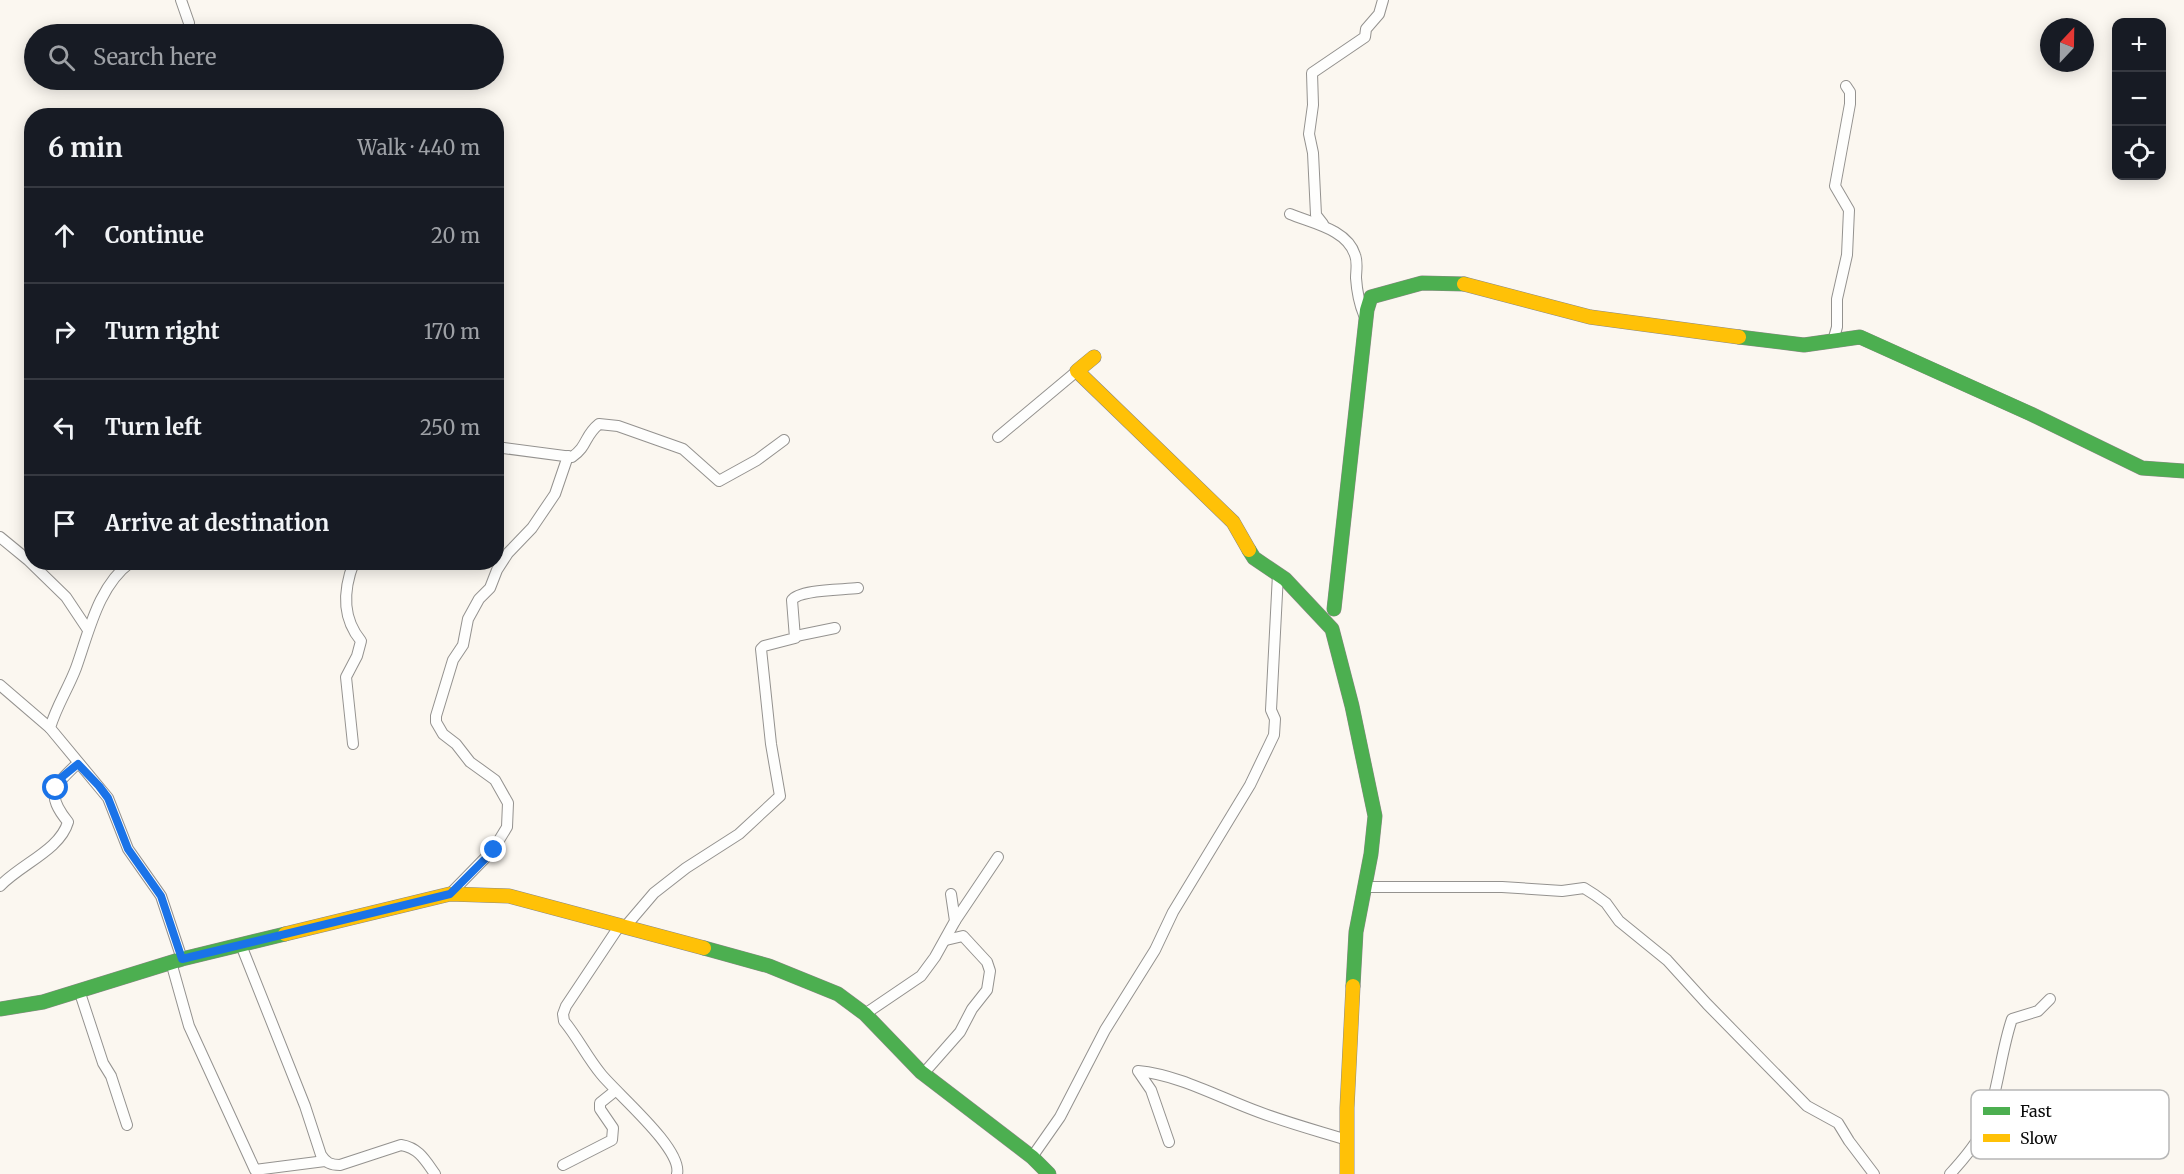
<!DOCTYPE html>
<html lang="en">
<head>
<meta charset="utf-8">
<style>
  body { margin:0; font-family:Merriweather,serif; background:#242831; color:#f1f3f6 }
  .controls { position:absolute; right:18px; top:18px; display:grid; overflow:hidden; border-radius:12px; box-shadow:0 3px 15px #0003 }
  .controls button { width:54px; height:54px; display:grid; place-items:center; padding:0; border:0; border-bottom:2px solid #363941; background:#171b24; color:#f1f3f6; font:30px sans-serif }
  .compass { position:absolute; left:2040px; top:18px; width:54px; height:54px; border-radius:50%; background:#171b24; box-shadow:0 3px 15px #0003; rotate:22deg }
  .stop { position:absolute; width:18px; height:18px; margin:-14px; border:4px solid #1a73e8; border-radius:50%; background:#fff }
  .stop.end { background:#1a73e8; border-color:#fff; box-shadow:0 2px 6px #0008 }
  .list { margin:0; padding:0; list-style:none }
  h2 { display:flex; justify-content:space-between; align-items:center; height:78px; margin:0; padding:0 24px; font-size:26px }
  h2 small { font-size:20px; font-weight:400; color:#9ea1a6 }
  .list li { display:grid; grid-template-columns:39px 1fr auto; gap:18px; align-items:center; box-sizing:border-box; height:96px; padding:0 24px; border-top:2px solid #363941 }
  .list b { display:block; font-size:22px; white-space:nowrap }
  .list em { font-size:20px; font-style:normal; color:#9ea1a6 }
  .icon { flex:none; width:33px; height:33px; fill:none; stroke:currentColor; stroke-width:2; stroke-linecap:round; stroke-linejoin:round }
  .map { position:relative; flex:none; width:2184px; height:1174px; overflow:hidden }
  .search { position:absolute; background:#171b24; box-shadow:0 3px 15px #0003; left:24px; top:24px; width:480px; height:66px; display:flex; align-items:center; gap:15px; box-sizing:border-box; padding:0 21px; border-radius:33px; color:#9ea1a6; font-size:22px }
  .panel { position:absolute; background:#171b24; box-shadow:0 3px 15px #0003; left:24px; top:108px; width:480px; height:462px; border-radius:24px }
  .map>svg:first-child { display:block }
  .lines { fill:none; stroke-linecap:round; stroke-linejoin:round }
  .street-casing { stroke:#94928f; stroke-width:12 }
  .fast-casing { stroke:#8a8885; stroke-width:15 }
  .slow-casing { stroke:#8a8885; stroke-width:15 }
  .street { stroke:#fefefd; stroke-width:10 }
  .fast { stroke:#4caf50; stroke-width:14 }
  .slow { stroke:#ffc107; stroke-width:14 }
  .route { stroke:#1a73e8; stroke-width:8 }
  .key { fill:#fff; stroke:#b6b6b6; stroke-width:1.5 }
  .key-label { font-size:16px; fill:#0c0c0c }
</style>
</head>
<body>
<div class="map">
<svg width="2184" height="1174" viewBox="0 0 2184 1174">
  <rect width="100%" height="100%" fill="#fbf7f0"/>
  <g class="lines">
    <defs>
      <g id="street">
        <polyline points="181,0 189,23"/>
        <path d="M1290,214C1311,223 1347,229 1355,255C1358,262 1356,271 1356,278C1357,292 1359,303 1364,315L1365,313"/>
        <polyline points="1323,224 1316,215 1313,153 1309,134 1313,105 1312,73 1365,37 1366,29 1379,14 1383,0"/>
        <polyline points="1833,341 1837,327 1837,299 1847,255 1849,210 1835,186 1850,104 1850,92 1846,86"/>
        <polyline points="998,437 1077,371"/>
        <path d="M496,447L572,457C588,446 584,436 599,424L618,426L683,449L719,481L757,460L784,440"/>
        <polyline points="0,537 28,560 66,597 88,630"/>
        <path d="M131,562C98,586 89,632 76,668C68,689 56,707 50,728L108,798L128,849L161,896L182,959"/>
        <polyline points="796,636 835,628"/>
        <polyline points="0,685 50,728"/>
        <path d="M353,744L346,677L357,656L361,641C342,618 343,590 354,562"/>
        <path d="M0,886C21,864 60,850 68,822C45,794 54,786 77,764"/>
        <polyline points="1364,887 1502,887 1562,891 1584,888 1595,895 1606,903 1619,921 1667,960 1707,1004 1807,1106 1838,1123 1849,1141 1874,1174"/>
        <polyline points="450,894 493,850 507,827 508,803 495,780 470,762 456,744 443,734 436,722 436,716 453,660 463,645 468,619 479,599 490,588 497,570 508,553 532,528 555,494 568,456"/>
        <polyline points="955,921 998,857"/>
        <path d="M620,925L566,1006L563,1014L564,1021C578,1038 587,1057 601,1074C617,1094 683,1149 677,1174"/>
        <path d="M625,927L654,893L686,868L739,834L780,796L771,744L761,649L764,646L795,638L792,600C800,589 843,590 858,588"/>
        <path d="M241,945L305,1106L321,1155C326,1163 331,1165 340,1165L401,1145C419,1148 425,1160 435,1174"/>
        <polyline points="171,962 189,1026 255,1170 325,1161"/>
        <polyline points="79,990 103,1063 111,1076 127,1125"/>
        <polyline points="865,1014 921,976 935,957 955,921 951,894"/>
        <polyline points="923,1074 960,1032 972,1009 987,990 990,971 987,962 963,936 946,940"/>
        <path d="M1169,1142L1151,1090L1138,1071C1180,1075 1220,1098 1259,1112C1288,1123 1318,1131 1347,1140"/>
        <polyline points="1032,1157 1060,1117 1105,1030 1155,950 1173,912 1250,785 1274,735 1275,719 1271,710 1278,574"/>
        <polyline points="563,1165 612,1140 613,1128 600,1109 600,1103 615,1091"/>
        <path d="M1950,1174C1961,1162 1971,1151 1979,1137C1998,1101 1999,1057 2012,1019L2038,1011L2050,999"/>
      </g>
      <g id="fast">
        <polyline points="1739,337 1804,345 1860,337 2031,414 2142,468 2184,471"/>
        <polyline points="1249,550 1254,558 1285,579 1332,629 1352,706 1375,816 1371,854 1356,932 1353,986"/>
        <polyline points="1334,609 1367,310 1371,297 1422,283 1464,284"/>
        <polyline points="704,948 769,966 838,994 865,1014 921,1072 1032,1157 1049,1174"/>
        <polyline points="0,1009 43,1002 182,959 285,934"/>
      </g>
      <g id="slow">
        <polyline points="1464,284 1590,317 1739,337"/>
        <polyline points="1094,357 1077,371 1233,522 1249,550"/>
        <polyline points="285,934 450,894 509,896 704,948"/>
        <polyline points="1347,1174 1347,1108 1353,986"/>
      </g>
    </defs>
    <!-- street casing -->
    <use href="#street" class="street-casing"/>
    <!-- fast casing -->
    <use href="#fast" class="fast-casing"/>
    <!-- slow casing -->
    <use href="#slow" class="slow-casing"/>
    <!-- street -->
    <use href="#street" class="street"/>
    <!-- fast -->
    <use href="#fast" class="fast"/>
    <!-- slow -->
    <use href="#slow" class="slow"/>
  </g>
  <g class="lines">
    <!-- route -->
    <polyline class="route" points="56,788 62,777 78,764 99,786 108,798 128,849 161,896 182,959 450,894 494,850"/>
  </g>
  <!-- legend -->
  <rect x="1971" y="1090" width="198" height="69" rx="9" class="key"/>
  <rect x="1983" y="1107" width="27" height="8" fill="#4caf50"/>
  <rect x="1983" y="1134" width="27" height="8" fill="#ffc107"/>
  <g class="key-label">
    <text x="2020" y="1117">Fast</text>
    <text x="2020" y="1144">Slow</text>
  </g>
</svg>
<div class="controls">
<button>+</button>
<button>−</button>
<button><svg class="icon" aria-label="locate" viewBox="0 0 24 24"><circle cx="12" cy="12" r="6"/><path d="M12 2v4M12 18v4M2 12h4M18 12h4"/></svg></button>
</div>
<svg class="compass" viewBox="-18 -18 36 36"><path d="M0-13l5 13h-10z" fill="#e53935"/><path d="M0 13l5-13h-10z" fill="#9ea1a6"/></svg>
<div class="stop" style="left:56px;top:788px"></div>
<div class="stop end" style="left:494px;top:850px"></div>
<div class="search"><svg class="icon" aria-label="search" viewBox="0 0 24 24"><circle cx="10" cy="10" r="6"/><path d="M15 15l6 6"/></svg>Search here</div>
<section class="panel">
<h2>6 min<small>Walk · 440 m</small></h2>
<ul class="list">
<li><svg class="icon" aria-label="ahead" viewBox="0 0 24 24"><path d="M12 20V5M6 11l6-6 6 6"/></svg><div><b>Continue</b></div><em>20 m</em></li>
<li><svg class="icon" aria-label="right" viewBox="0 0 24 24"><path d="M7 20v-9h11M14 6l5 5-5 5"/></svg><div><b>Turn right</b></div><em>170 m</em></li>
<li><svg class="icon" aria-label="left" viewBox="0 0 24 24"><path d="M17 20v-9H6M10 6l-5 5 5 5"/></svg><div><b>Turn left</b></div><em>250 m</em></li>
<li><svg class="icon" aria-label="arrive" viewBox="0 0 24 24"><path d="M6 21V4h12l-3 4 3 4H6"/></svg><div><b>Arrive at destination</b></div></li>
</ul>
</section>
</div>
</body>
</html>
